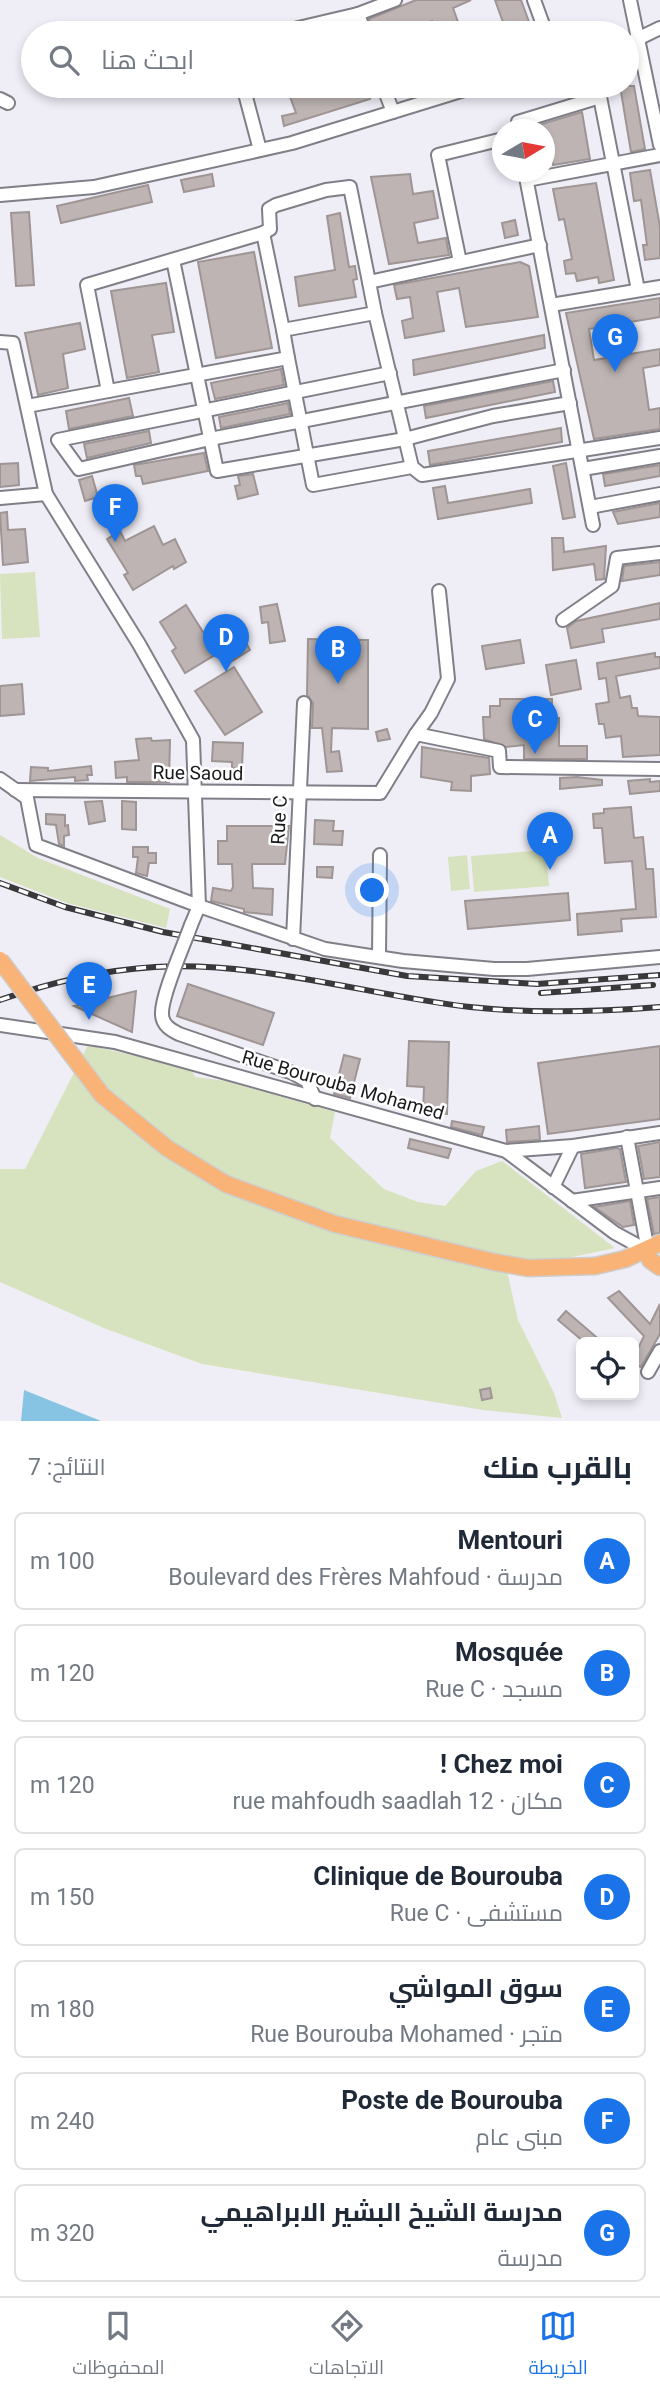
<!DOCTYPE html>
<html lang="ar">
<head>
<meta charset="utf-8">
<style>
  body { margin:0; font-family:Roboto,Cairo,sans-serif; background:#f6f6f7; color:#1f2937; direction:rtl }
  .controls { position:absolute; right:21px; bottom:21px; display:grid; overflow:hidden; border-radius:10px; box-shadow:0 4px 10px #0003 }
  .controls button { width:63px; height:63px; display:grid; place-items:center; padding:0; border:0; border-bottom:2px solid #e0e1e3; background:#fff; color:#1f2937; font:35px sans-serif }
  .compass { position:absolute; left:492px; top:119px; width:63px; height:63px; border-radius:50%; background:#fff; box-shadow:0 4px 10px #0003; rotate:80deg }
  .you { position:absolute; left:373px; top:891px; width:24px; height:24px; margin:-18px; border:5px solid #fff; border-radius:50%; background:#1a73e8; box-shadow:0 0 0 10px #1a73e833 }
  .badge { display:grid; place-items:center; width:46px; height:46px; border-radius:50%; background:#1a73e8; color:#fff; font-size:23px; font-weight:700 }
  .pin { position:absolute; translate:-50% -58px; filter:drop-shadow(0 2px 4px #0008) }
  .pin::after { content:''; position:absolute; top:37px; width:24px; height:21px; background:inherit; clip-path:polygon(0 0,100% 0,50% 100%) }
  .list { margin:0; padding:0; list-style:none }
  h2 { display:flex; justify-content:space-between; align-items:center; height:91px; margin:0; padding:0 28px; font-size:30px }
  h2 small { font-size:23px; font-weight:400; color:#747a83 }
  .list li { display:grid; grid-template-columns:46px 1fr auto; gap:21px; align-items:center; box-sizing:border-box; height:98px; margin:0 14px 14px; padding:0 14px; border:2px solid #e0e1e3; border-radius:10px }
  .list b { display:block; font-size:26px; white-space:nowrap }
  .list p { margin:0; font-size:23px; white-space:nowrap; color:#747a83 }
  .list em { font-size:23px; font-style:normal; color:#747a83 }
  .icon { flex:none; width:38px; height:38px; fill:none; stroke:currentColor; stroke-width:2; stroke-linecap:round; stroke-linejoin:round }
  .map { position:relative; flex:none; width:660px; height:1421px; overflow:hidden; direction:ltr }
  .search { position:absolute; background:#fff; box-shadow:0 4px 10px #0003; left:21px; right:21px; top:21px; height:77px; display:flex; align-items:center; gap:18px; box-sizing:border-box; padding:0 24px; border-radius:38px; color:#747a83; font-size:26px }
  .sheet { height:875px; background:#fff }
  nav { display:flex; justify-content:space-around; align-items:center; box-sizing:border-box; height:98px; border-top:2px solid #e0e1e3; background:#fff; font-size:19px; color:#747a83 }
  nav a { display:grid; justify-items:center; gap:4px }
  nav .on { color:#1a73e8 }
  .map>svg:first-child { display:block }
  .green { fill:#d7e3be }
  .water { fill:#87c4e3 }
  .building { fill:#bdb4b3; stroke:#9e9594; stroke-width:2 }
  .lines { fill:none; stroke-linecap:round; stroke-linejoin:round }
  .minor-casing { stroke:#807f87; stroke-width:16 }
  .major-casing { stroke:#cdcdcd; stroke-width:19 }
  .minor { stroke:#fff; stroke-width:12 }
  .major { stroke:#fab376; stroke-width:16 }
  .rail-casing { stroke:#39393c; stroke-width:6 }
  .rail { stroke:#fff; stroke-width:3.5; stroke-dasharray:10; stroke-linecap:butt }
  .minor-bridge-casing { stroke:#807f87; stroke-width:16; stroke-linecap:butt }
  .major-bridge-casing { stroke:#cdcdcd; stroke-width:19; stroke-linecap:butt }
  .minor-bridge { stroke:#fff; stroke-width:12 }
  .major-bridge { stroke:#fab376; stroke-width:16 }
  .labels { text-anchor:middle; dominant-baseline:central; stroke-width:5; stroke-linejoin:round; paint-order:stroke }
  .street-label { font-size:19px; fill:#1a1a1d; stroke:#fff }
</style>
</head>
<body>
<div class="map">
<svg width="660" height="1421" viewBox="0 0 660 1421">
  <rect width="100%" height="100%" fill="#efeef7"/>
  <!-- green -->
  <g class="green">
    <polygon points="35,572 40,637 2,639 0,574"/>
    <polygon points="0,835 38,858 170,909 166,928 67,903 0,877"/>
    <polygon points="546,850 549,886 474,892 471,856"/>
    <polygon points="467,855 470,889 451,891 448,857"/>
    <polygon points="88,1045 191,1069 195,1077 226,1081 335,1112 330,1138 384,1189 418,1202 445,1206 476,1171 502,1161 615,1248 507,1271 518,1320 554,1393 562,1418 483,1410 202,1364 106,1329 0,1282 0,1169 25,1169"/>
  </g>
  <!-- water -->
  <polygon class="water" points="24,1390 101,1421 21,1421"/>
  <!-- building -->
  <g class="building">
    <polygon points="416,0 471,0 453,8 462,33 436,33 432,21 398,33 374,33 369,19"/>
    <polygon points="495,0 521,0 533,33 485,33 504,25"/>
    <polygon points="286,86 374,86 370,99 284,126 282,116 296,113"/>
    <polygon points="620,86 634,86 645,149 631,152"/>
    <polygon points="582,112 590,159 553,165 552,157 544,159 544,130 540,130 539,125"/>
    <polygon points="650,170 660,227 660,258 645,260 643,245 647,245 641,200 634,201 630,173"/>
    <polygon points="212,174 214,186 184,192 181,180"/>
    <polygon points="410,174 413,194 433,191 438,218 414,223 418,243 446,238 449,255 389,264 371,177"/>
    <polygon points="596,183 614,280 599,283 598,277 577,281 575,273 566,274 564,261 572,259 564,219 559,220 553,189"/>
    <polygon points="148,185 152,202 61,223 57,206"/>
    <polygon points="29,212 34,285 16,286 11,213"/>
    <polygon points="340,213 349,267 355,266 357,279 353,280 356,297 299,306 295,277 335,270 327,216"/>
    <polygon points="515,220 518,235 505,238 502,223"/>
    <polygon points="254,252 272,348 216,358 198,262"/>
    <polygon points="520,262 529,266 538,317 466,327 459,288 437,292 444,331 405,338 402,321 413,318 410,297 397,299 394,285"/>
    <polygon points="166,283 174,332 152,335 159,372 127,378 111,291"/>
    <polygon points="660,298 660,317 589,329 594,360 660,349 660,365 643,368 649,410 660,408 660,429 594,439 566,313"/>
    <polygon points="80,323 85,349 63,354 68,388 38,395 25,333"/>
    <polygon points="544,335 545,348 414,375 413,360"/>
    <polygon points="281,369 284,385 215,399 211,383"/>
    <polygon points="553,381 555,392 426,418 424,406"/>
    <polygon points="129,398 133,416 69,429 66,411"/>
    <polygon points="288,403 290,414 221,428 219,417"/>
    <polygon points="561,428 562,442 430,465 428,451"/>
    <polygon points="149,431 151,443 87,458 84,444"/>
    <polygon points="204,453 208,471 143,484 141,476 136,476 134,465"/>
    <polygon points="18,463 19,485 0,487 0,464"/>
    <polygon points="566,463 575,517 563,519 553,466"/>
    <polygon points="660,465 660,476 605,486 603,474"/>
    <polygon points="253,474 258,494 238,499 235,486 240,485 238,476"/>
    <polygon points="92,476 98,497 85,501 79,480"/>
    <polygon points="445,486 448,503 530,489 532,503 438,519 433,488"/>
    <polygon points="660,503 660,517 618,524 613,512"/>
    <polygon points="7,512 8,530 25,529 28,562 3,565 0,513"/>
    <polygon points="154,526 163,545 175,539 186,562 174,569 173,566 133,590 124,575 128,573 107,539 120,531 125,541"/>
    <polygon points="552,538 563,538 564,552 606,546 604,579 596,580 594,564 553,570"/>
    <polygon points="660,562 660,575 622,581 624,566"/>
    <polygon points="660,603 660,619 602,629 604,642 571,648 567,628 576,621"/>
    <polygon points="277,604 285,641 270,643 268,622 262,623 260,607"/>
    <polygon points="186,605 203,632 214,625 229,649 244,639 250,650 227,664 220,652 185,673 172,651 176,648 160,622"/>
    <polygon points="308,639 368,640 368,729 332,728 331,752 339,751 342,771 327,772 322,728 312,728 313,703 307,695"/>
    <polygon points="520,640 524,663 486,669 482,646"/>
    <polygon points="655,653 655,657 660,657 660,668 616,676 620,698 630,696 632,708 637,708 638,716 660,717 660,755 623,757 621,736 606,738 604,724 599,724 596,704 609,702 606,678 599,679 597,663"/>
    <polygon points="576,660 581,689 551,695 546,665"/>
    <polygon points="234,667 262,712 225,735 195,691"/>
    <polygon points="22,684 24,714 0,716 0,686"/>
    <polygon points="500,699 552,699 552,718 559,718 559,746 587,746 587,759 524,759 524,745 506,747 484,739 483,717 490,717 490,706 500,706"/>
    <polygon points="387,729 390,739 378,741 376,732"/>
    <polygon points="151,738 152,741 170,740 169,782 127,782 127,777 116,778 115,762 139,760 136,739"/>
    <polygon points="213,742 243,743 242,768 232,768 232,762 212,761"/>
    <polygon points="422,747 489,758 490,774 471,776 471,791 451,790 452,782 421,777"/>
    <polygon points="91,766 92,775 87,775 88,780 75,781 75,777 30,781 31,767 48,768 48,771"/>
    <polygon points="577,777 602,780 602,785 560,789 560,778"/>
    <polygon points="650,779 650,782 660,781 660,791 630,794 628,781"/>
    <polygon points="102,801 105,821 89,824 85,802"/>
    <polygon points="122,801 136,802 136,830 122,829"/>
    <polygon points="631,807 634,838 643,837 646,869 653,869 656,917 621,919 622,931 578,935 577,914 636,909 632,861 605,863 602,828 594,828 593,814 604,813 604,809"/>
    <polygon points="46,814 65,815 65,826 68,825 69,835 64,836 64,846 59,844 56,825 46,824"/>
    <polygon points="315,820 334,821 333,831 343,831 342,845 314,844"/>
    <polygon points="227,826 289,826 285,864 252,864 253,888 273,889 272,915 244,912 244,909 211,901 213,888 231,891 233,887 232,864 218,864 218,841 227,841"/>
    <polygon points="133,847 148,847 148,853 156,853 156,863 149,863 147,876 136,873 138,857 133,857"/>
    <polygon points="317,867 333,867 332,878 317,877"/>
    <polygon points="568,893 570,920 468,929 465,901"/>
    <polygon points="188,984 274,1013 263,1045 177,1016"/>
    <polygon points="136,991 132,1032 74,1006"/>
    <polygon points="409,1041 449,1042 447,1114 423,1113 424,1087 407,1086"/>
    <polygon points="660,1046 660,1119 548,1134 538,1063"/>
    <polygon points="344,1055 360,1059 350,1098 334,1094"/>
    <polygon points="452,1121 484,1127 482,1135 451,1127"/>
    <polygon points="539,1126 540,1140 507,1142 506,1130"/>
    <polygon points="410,1139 451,1149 448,1158 408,1148"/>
    <polygon points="660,1142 660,1177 644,1179 638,1146"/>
    <polygon points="617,1148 620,1149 626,1182 585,1188 581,1154"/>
    <polygon points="660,1197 660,1233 654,1234 647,1199"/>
    <polygon points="630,1201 634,1225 623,1227 594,1207"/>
    <polygon points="619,1291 650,1324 660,1304 660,1334 641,1367 634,1364 634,1357 644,1336 608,1298"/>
    <polygon points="566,1311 602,1342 584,1342 558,1320"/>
    <polygon points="490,1388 492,1398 482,1400 480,1390"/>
  </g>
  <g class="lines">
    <defs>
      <g id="minor">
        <polyline points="534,0 546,33"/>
        <polyline points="630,0 660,145"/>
        <polyline points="358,14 365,33"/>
        <polyline points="277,33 358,14 395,0"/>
        <polyline points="627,44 660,28"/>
        <polyline points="243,86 260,150"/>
        <polyline points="383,86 393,112"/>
        <polyline points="600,97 638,290"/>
        <polyline points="0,99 8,103"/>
        <polyline points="518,130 518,122 600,97 593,86"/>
        <polyline points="525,172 593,525"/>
        <polyline points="527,180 660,155"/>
        <polyline points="0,195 94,187 292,143 477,86"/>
        <polyline points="263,233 283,330"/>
        <polyline points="173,260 217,471 405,439 493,416 570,403"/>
        <polyline points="460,262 438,155 503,139"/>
        <polyline points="551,305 660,287"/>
        <polyline points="375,313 412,467"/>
        <polyline points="0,342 13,343 46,494 139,644 193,740 199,906 36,845 27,798 0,779"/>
        <polyline points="288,358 313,485 412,467 422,475 660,438"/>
        <polyline points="390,373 58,440 79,469 210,439 564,370"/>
        <polyline points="108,391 87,285 263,233 270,229 269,209 276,205 326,190 350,187 369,282"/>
        <polyline points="27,406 288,358 283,330 375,313 369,282 540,245"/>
        <polyline points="583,469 660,456"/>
        <polyline points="0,498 46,494"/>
        <polyline points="590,507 660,494"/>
        <polyline points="563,620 612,586 617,558 660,553"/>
        <polyline points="416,734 431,713 448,679 439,591"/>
        <polyline points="15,790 380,793 416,734 499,751 500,767 660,769"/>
        <polyline points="191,925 199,906 325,949 403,961 494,969 527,969 660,957"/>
        <polyline points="293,939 304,703"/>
        <polyline points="379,957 380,855"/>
        <polyline points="0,1025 115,1042 506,1151 615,1233 648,1251"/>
        <polyline points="293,1073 307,1081 315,1099"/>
        <polyline points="627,1137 648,1251"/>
        <polyline points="506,1151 573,1146 660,1133"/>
        <polyline points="553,1187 573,1146"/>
        <polyline points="572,1201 660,1188"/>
        <polyline points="648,1372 660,1351"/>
      </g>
      <g id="major">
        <polyline points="650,1260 660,1267"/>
        <polyline points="595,1266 625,1259 660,1243"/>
      </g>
    </defs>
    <!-- minor casing -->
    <use href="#minor" class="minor-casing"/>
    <!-- major casing -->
    <use href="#major" class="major-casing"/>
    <!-- minor -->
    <use href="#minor" class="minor"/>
    <!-- major -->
    <use href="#major" class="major"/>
    <defs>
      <g id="rail">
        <polyline points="0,883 65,907 163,932 407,976 537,984 660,975"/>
        <polyline points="541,993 653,985"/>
        <path d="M0,1000C49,983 103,970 155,967C261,961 366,995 470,1007C533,1014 596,1012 660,1007"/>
      </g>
    </defs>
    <!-- rail casing -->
    <use href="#rail" class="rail-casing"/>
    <!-- rail -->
    <use href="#rail" class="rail"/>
    <defs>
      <path id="minor-bridge" d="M191,925C184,945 161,996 162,1014C162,1025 171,1030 179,1034L293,1073"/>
      <polyline id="major-bridge" points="0,960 102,1095 167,1148 226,1184 335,1224 494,1262 528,1268 595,1266"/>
    </defs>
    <!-- minor-bridge casing -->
    <use href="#minor-bridge" class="minor-bridge-casing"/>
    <!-- major-bridge casing -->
    <use href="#major-bridge" class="major-bridge-casing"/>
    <!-- minor-bridge -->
    <use href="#minor-bridge" class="minor-bridge"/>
    <!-- major-bridge -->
    <use href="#major-bridge" class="major-bridge"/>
  </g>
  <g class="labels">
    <!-- street labels -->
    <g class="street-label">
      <text transform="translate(198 773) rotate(1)">Rue Saoud</text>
      <text transform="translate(279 820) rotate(-87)">Rue C</text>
      <text transform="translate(343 1085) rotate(16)">Rue Bourouba Mohamed</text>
    </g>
  </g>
</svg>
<div class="controls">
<button><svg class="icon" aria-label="locate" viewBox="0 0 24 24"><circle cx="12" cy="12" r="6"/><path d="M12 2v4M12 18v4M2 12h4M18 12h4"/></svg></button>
</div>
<svg class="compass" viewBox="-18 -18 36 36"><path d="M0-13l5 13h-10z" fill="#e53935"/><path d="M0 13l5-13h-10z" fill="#747a83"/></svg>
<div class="you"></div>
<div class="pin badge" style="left:550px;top:870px">A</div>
<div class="pin badge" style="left:338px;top:684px">B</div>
<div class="pin badge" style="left:535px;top:754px">C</div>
<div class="pin badge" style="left:226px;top:672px">D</div>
<div class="pin badge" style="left:89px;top:1020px">E</div>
<div class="pin badge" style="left:115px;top:542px">F</div>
<div class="pin badge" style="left:615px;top:372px">G</div>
<div class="search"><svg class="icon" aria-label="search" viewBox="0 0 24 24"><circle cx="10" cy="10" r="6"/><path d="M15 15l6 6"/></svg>ابحث هنا</div>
</div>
<section class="sheet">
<h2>بالقرب منك<small>النتائج: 7</small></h2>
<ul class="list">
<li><span class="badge">A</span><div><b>Mentouri</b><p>مدرسة · Boulevard des Frères Mahfoud</p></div><em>100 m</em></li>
<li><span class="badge">B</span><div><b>Mosquée</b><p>مسجد · Rue C</p></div><em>120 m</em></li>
<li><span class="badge">C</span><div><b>Chez moi !</b><p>مكان · 12 rue mahfoudh saadlah</p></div><em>120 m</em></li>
<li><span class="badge">D</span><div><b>Clinique de Bourouba</b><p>مستشفى · Rue C</p></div><em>150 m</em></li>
<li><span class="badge">E</span><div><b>سوق المواشي</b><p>متجر · Rue Bourouba Mohamed</p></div><em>180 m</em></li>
<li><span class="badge">F</span><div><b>Poste de Bourouba</b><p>مبنى عام</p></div><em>240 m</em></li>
<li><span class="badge">G</span><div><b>مدرسة الشيخ البشير الابراهيمي</b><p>مدرسة</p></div><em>320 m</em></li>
</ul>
</section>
<nav>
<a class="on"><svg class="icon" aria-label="map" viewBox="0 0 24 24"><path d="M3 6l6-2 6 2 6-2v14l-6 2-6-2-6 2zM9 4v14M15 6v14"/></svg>الخريطة</a>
<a><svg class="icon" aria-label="directions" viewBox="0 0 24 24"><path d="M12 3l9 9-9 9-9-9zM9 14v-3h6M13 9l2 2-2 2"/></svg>الاتجاهات</a>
<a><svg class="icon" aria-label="saved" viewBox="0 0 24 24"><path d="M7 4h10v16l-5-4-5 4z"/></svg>المحفوظات</a>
</nav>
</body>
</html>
